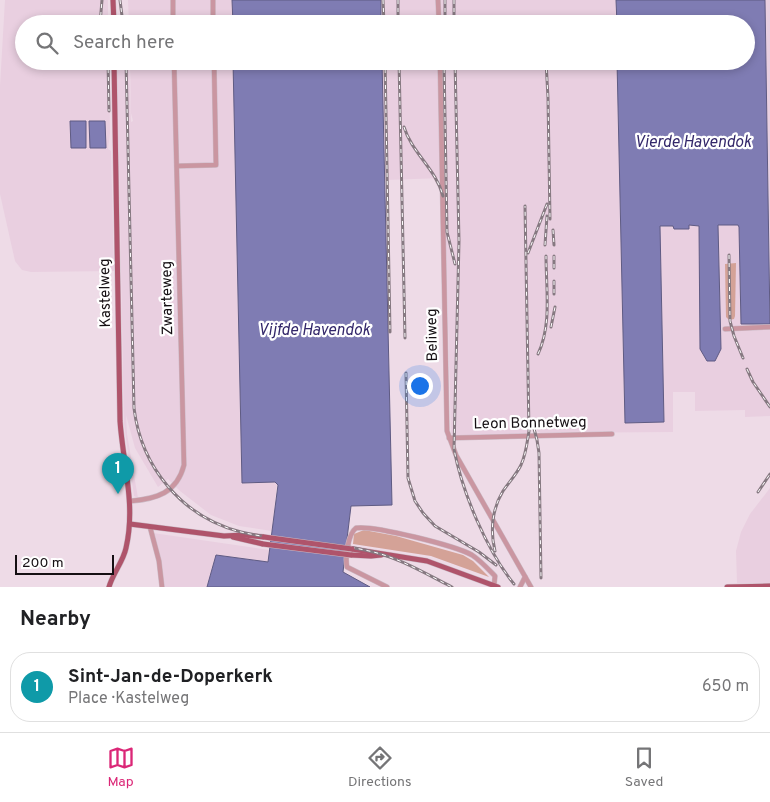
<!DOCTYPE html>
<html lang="en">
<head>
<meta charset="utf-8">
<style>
  body { margin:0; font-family:Overpass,sans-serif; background:#f2f2f2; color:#202124 }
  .scale { position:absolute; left:15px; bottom:12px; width:99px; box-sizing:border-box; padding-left:5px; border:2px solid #150f13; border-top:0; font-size:14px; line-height:18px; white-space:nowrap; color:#150f13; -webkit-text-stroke:4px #fff; paint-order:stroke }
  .you { position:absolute; left:419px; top:385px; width:18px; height:18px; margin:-12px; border:4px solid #fff; border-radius:50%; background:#1a73e8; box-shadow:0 0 0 8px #1a73e833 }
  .badge { display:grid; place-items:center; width:32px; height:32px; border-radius:50%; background:#db2777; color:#fff; font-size:16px; font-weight:700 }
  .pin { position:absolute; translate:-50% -41px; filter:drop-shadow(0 1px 2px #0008) }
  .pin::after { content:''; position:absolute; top:26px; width:18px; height:15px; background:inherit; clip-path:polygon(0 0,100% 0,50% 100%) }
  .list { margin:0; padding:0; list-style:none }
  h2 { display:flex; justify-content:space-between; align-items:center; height:65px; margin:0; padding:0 20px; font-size:21px }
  h2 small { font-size:16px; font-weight:400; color:#757577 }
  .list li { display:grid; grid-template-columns:32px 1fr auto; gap:15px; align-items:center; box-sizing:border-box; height:70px; margin:0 10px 10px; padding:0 10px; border:1px solid #e0e0e0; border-radius:20px }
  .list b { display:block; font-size:19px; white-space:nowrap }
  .list p { margin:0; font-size:16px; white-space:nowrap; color:#757577 }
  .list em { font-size:16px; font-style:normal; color:#757577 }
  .icon { flex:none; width:28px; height:28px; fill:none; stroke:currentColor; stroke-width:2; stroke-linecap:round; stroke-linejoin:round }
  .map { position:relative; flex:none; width:770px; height:587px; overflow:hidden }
  .search { position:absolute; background:#fff; box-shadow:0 2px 8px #0003; left:15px; right:15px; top:15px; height:55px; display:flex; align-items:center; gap:12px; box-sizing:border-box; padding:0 18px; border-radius:28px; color:#757577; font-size:19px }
  .sheet { height:145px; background:#fff }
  nav { display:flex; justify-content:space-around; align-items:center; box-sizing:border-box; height:70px; border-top:1px solid #e0e0e0; background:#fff; font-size:14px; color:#757577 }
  nav a { display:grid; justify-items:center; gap:2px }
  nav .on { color:#db2777 }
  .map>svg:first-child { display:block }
  .built { fill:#e9cfe0 }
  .green { fill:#d4a297 }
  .water { fill:#7f7cb3; stroke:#5f5b83 }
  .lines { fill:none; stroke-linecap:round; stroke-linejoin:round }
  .minor-casing { stroke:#cbbac5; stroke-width:5.5 }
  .major-casing { stroke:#cbbac5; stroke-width:6 }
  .minor { stroke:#ca96a1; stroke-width:4.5 }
  .major { stroke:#af546b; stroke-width:5 }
  .rail-casing { stroke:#867981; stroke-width:3 }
  .rail { stroke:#fff; stroke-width:1; stroke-dasharray:4; stroke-linecap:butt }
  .major-bridge-casing { stroke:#cbbac5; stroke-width:6; stroke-linecap:butt }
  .major-bridge { stroke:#af546b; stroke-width:5 }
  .labels { text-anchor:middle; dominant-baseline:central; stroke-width:4.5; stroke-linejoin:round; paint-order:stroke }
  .street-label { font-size:15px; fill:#150f13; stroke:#fff }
  .water-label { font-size:16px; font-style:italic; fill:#33276a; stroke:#fff }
</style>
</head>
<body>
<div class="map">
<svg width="770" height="587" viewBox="0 0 770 587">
  <rect width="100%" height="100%" fill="#eedbe7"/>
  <!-- built -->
  <g class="built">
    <polygon points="5,0 108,0 108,24 24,24 24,61 109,61 110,133 108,149 111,151 114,271 31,272 22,270 15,261 0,194 0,86"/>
    <polygon points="128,0 232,0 233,24 129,24"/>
    <polygon points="381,0 616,0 617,24 382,24"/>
    <polygon points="765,0 770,0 770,262"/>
    <polygon points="117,61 129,61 131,122 133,121 131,113 130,61 233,61 242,483 276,482 277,484 272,531 239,526 211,515 180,491 168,479 158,487 135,448 126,415 127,434 138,498 134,496 124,424"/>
    <polygon points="382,61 617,61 625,423 664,422 660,227 673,226 674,229 689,229 689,225 698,225 699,228 718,228 719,225 738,225 739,226 741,324 770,324 770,416 745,417 745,410 695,411 695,392 673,392 673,432 540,433 537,431 537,426 533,426 525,435 457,436 451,434 444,178 385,180"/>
    <polygon points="770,488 770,583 737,583 736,551 741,532 750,514"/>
    <polygon points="153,533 269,550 268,562 216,555 207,587 164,587 162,565"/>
  </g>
  <!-- green -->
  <g class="green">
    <polygon points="736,263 735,316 734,319 729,320 726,317 725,264"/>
    <polygon points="364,530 396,536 463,555 473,561 489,577 431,556 353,544 354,534"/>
  </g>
  <!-- water -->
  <g class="water">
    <polygon points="232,0 381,0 381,24 233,24"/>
    <polygon points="616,0 765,0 770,324 741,324 739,227 738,225 718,225 721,349 715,361 707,361 700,349 699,226 689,225 689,229 674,229 673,226 660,226 664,422 625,423 617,61 746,61 746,24 617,24"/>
    <polygon points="233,61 382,61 392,505 351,506 343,572 370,587 207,587 216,555 268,562 278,485 275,482 242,483"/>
    <polygon points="70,121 86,121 86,148 71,148"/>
    <polygon points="89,121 105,121 106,148 90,148"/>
  </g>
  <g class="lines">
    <defs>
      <g id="minor">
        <polyline points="173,0 173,24"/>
        <polyline points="213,0 213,24"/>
        <polyline points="438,0 439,24"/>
        <polyline points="440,61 447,431 456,455 531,587"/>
        <polyline points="177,166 216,165 214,61"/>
        <polyline points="725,329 770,327"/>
        <polyline points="449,438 612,434"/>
        <path d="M131,501C156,499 177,493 184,465L174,61"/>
        <polyline points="150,527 159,561 162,587"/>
        <path d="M387,587L347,567C345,557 348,534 356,528C374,525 456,546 472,555C481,561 488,569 495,576L494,586"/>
        <polyline points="520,587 525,577"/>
      </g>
      <g id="major">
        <polyline points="113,0 114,24"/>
        <polyline points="130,524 224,536 244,535 264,537"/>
        <polyline points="233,537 263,544"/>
        <polyline points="352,549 427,561 498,587"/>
        <polyline points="351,555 371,556 381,555"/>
        <path d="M109,587C113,573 123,562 126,548C136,505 123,464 120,421L114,61"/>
        <polyline points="727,587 770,586"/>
      </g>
    </defs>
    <!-- minor casing -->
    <use href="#minor" class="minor-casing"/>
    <!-- major casing -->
    <use href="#major" class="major-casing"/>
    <!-- minor -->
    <use href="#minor" class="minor"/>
    <!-- major -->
    <use href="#major" class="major"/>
    <defs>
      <g id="rail">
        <polyline points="120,0 123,24"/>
        <polyline points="383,0 384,24"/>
        <polyline points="398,0 398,24"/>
        <polyline points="445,0 445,24"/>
        <polyline points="454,0 454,24"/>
        <polyline points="100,24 102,0"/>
        <polyline points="108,61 109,111"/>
        <path d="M126,61L134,408C141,467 182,517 241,532C283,542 327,541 369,551C398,557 426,574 452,587"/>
        <polyline points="385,61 390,332"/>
        <polyline points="399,61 405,338"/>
        <polyline points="444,61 447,232 455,264"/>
        <path d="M455,61L459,241L454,449C462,492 487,551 514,584"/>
        <polyline points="546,61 548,98 550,219"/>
        <path d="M404,127C412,153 436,169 443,196"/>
        <polyline points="553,230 554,245"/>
        <polyline points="545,245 547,216"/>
        <polyline points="528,253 547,204"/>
        <polyline points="729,255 730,321 734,336 743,358"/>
        <polyline points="554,256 554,268"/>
        <polyline points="554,281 554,294"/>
        <polyline points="551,327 555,307"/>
        <path d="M538,354C552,324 546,289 546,256"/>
        <polyline points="747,369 753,382 770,407"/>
        <polyline points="406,373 408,478 415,501 423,513 435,526 479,552 496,565"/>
        <polyline points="532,421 537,440 539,453 541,578"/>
        <polyline points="758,492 770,474"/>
        <path d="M495,551C490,531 492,509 503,491C509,482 516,475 521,465C526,454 527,443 529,431L525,206"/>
      </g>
    </defs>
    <!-- rail casing -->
    <use href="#rail" class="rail-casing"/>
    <!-- rail -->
    <use href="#rail" class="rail"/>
    <defs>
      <g id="major-bridge">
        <polyline points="264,537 352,549"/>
        <polyline points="263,544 351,555"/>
      </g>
    </defs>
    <!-- major-bridge casing -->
    <use href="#major-bridge" class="major-bridge-casing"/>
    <!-- major-bridge -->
    <use href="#major-bridge" class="major-bridge"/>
  </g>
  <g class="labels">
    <!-- street labels -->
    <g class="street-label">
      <text transform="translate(106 293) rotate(-91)">Kastelweg</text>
      <text transform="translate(168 298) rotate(-91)">Zwarteweg</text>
      <text transform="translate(433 335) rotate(-91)">Beliweg</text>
      <text transform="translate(530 424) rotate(-1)">Leon Bonnetweg</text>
    </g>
    <!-- water labels -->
    <g class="water-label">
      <text x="693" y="143">Vierde Havendok</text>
      <text x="314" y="331">Vijfde Havendok</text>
    </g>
  </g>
</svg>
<div class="scale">200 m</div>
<div class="you"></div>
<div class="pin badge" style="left:118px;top:494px;background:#0f9aa8">1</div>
<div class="search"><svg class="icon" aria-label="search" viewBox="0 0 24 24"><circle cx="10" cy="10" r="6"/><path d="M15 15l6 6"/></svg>Search here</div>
</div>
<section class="sheet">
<h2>Nearby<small></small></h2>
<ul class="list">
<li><span class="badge" style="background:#0f9aa8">1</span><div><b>Sint-Jan-de-Doperkerk</b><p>Place · Kastelweg</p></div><em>650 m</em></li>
</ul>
</section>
<nav>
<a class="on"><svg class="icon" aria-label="map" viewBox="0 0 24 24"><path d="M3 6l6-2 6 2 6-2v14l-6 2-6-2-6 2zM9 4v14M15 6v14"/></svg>Map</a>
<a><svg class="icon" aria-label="directions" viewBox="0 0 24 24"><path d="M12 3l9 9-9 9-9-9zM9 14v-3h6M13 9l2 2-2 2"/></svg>Directions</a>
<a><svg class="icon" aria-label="saved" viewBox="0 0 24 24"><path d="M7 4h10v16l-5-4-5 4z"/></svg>Saved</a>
</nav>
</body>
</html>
